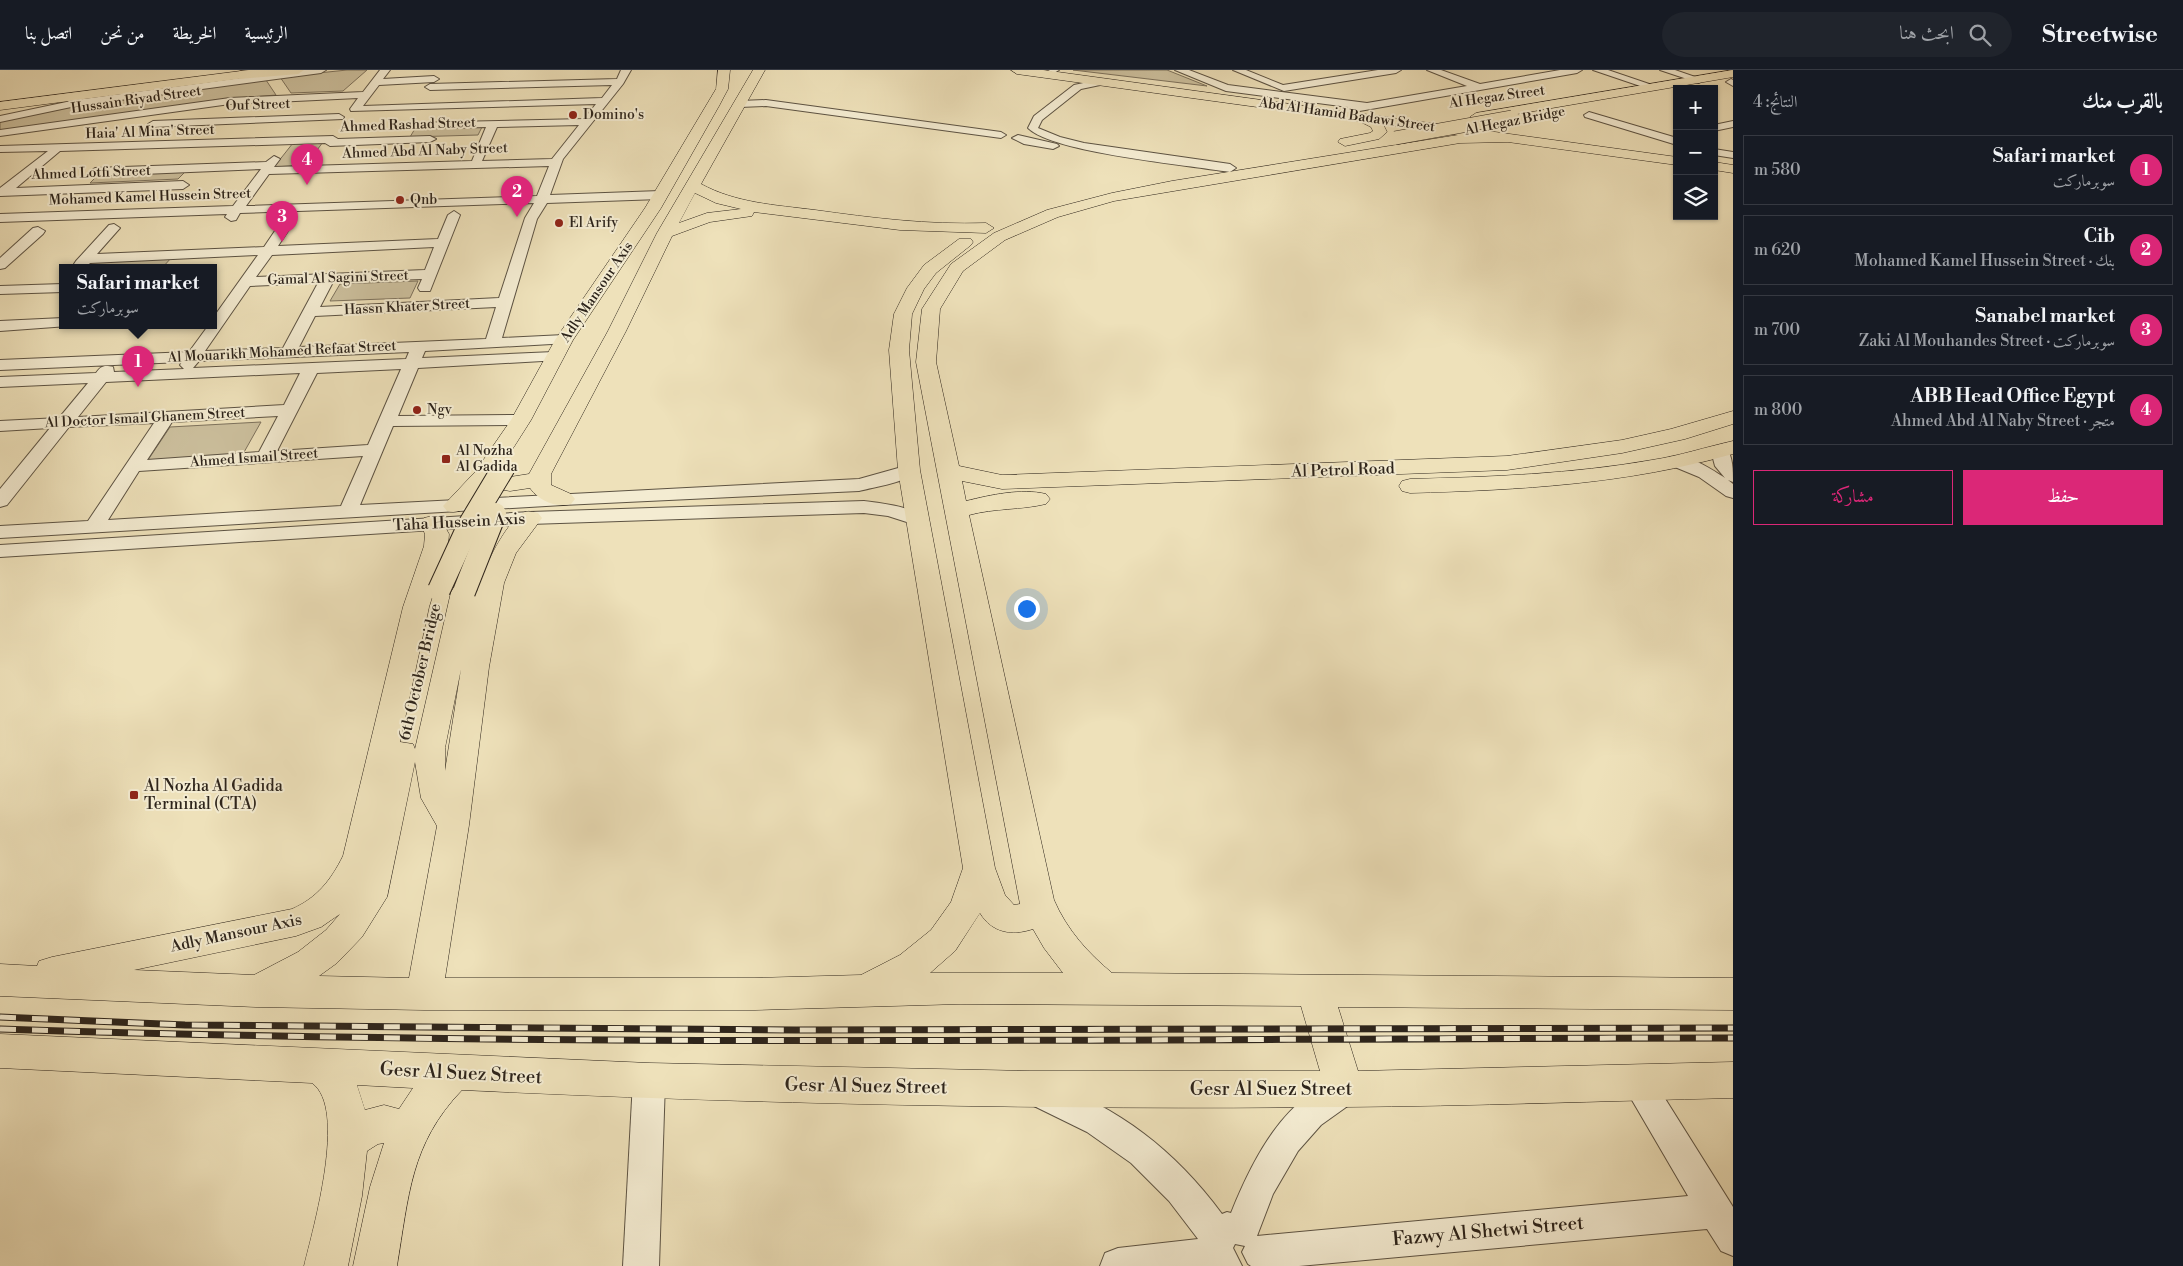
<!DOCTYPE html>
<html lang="ar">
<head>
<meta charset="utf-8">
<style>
  body { margin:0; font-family:"Libre Bodoni",Amiri,serif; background:#20242c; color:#f1f3f6; direction:rtl }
  .controls { position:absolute; right:15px; top:15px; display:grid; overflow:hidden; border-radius:0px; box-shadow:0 1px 4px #0004 }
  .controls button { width:45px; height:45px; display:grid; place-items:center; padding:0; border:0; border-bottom:1px solid #363941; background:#171b24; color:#f1f3f6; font:25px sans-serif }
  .you { position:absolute; left:1026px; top:538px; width:18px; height:18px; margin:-12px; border:4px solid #fff; border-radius:50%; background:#1a73e8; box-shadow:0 0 0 8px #1a73e833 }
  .badge { display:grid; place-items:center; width:32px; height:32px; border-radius:50%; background:#db2777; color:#fff; font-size:16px; font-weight:700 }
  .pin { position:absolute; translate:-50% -41px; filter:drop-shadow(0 1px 2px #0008) }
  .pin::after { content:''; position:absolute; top:26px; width:18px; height:15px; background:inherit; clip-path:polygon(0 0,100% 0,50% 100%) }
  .popup { position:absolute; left:59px; top:194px; width:158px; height:65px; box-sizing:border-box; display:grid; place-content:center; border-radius:0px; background:#171b24; filter:drop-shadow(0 1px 4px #0005); font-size:16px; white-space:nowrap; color:#9ea1a6 }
  .popup b { font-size:19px; color:#f1f3f6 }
  .popup::after { content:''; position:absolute; left:50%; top:100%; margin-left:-10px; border:10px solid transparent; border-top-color:#171b24 }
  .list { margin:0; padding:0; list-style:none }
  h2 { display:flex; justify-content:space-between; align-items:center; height:65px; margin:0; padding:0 20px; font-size:21px }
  h2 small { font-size:16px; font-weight:400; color:#9ea1a6 }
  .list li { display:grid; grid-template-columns:32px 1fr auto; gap:15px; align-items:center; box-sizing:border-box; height:70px; margin:0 10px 10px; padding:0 10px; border:1px solid #363941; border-radius:0px }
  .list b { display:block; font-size:19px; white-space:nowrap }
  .list p { margin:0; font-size:16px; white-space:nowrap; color:#9ea1a6 }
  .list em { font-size:16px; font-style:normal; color:#9ea1a6 }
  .actions { display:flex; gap:10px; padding:15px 20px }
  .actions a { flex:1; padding:11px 0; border:1px solid #db2777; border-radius:0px; text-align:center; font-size:18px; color:#db2777 }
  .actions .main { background:#db2777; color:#fff }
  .icon { flex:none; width:28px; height:28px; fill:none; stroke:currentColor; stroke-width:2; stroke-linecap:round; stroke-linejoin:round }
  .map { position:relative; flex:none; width:1733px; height:1196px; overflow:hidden; direction:ltr }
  header { display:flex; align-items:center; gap:30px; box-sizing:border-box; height:70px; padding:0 25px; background:#171b24; border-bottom:1px solid #363941 }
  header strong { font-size:24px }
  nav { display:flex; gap:28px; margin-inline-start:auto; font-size:18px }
  .search { width:350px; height:45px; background:#20242c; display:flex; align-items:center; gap:12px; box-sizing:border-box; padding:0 18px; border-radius:28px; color:#9ea1a6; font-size:19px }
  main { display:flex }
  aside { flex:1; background:#171b24 }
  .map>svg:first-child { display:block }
  .green { fill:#cdc19f; stroke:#7d725d }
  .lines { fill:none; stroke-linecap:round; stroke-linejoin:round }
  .minor-casing { stroke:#5d5343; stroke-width:2 }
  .major-casing { stroke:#2d241b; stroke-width:1 }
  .highway-casing { stroke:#2d241b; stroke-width:1 }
  .minor { fill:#f4ecd2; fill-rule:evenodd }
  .major { fill:#eee1ba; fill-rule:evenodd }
  .highway { fill:#eee1ba; fill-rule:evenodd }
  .rail-casing { stroke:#2d241b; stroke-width:7 }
  .rail { stroke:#f4ecd2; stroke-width:5; stroke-dasharray:16; stroke-linecap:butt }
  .major-bridge-far1-casing { stroke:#2d241b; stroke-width:14; stroke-linecap:butt }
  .major-bridge-casing { stroke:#2d241b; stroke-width:24; stroke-linecap:butt }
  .major-bridge-far1 { stroke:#eee1ba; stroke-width:13 }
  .major-bridge { stroke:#eee1ba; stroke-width:22 }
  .poi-dot { fill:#8f2418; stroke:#f4ecd2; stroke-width:2 }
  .labels { text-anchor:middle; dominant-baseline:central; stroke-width:4; stroke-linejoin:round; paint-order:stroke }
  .far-street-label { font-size:14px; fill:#2d241b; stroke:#f4ecd2 }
  .far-poi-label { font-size:14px; fill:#2d241b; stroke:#f4ecd2; text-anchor:start }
  .street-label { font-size:16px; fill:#2d241b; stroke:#f4ecd2 }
  .poi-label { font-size:16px; fill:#2d241b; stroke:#f4ecd2; text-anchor:start }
  .near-street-label { font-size:19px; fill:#2d241b; stroke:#f4ecd2 }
</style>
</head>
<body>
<header>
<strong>Streetwise</strong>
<div class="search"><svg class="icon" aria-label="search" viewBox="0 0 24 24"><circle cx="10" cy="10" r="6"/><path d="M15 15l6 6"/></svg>ابحث هنا</div>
<nav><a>الرئيسية</a><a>الخريطة</a><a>من نحن</a><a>اتصل بنا</a></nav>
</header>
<main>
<aside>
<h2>بالقرب منك<small>النتائج: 4</small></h2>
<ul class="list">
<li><span class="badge">1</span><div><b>Safari market</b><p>سوبرماركت</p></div><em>580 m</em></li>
<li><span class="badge">2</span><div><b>Cib</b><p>بنك · Mohamed Kamel Hussein Street</p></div><em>620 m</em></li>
<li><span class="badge">3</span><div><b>Sanabel market</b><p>سوبرماركت · Zaki Al Mouhandes Street</p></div><em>700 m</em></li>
<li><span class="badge">4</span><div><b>ABB Head Office Egypt</b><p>متجر · Ahmed Abd Al Naby Street</p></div><em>800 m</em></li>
</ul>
<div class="actions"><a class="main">حفظ</a><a>مشاركة</a></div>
</aside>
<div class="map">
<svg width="1733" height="1196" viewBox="0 0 1733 1196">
  <rect width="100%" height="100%" fill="#eee1ba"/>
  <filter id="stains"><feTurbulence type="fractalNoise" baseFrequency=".004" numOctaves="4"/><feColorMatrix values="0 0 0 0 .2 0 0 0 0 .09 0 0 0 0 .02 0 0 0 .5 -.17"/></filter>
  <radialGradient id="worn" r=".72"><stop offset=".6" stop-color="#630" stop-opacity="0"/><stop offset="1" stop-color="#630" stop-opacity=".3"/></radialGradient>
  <!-- green -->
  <g class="green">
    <polygon points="347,0 367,0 343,21 291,23 280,7"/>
    <polygon points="1073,0 1167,0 1207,16"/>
    <polygon points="266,10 276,25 216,30 0,62 0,51 68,36"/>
    <polygon points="483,55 478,65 410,67 416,57"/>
    <polygon points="323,72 306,95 274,97 293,73"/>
    <polygon points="186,101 178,109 90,113 99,104"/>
    <polygon points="172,187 162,198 87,198 95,190"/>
    <polygon points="418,211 410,228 330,231 340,214"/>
    <polygon points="261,352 243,384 148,390 170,357"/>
  </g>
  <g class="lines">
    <defs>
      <g id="minor">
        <polygon points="300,0 326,0 321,3 76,36 0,52 0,46 76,30"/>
        <path d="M380,0H390L383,9L434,6L439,9L434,12L379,15L363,36L602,28L612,15L430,20L425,17L430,14L617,9L621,0H631L623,14L563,89L550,125L660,121L666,125L660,129L547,133L537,149L502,268L564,265L569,267L572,270L569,273L425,281L422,288L554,282L562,287L560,290L418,298L398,346L521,345L527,346L530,350L527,354L521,355L393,356L360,435L859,409L909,395L915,396L918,400C910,412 874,417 859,421L563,435L0,468V456L88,451L154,353L69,357L7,435L0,437V419L50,358L0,361V351L59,348L88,313L0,317V307L96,303C101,296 104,295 113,297L114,302L184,299L180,295L182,292L0,300V290L189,282L208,256H213V248L258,185L90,193L86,197H76L74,194L76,191L109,155L114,154L120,158L97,184L264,177L283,149L288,148L294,152L278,176L438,169L448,145L454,141L460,145L430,221H420L418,218L422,209L333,212L320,237L499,228L525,148L534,133L240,143L236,150L231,151L225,147L227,144L0,152V144L233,136L261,99L95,106L89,102L95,98L266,92L274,86L280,89L274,97L472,91L486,57L407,59L402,56L407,53L584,49L596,34L351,41L350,39L358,28L230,34L0,66V60L230,28L363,22ZM579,55L552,89L482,91L497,57ZM549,96L537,126L246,136L269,104ZM434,177L425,200L256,207L272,185ZM318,213L283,278L205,281L250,216ZM496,237L486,269L299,277L315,246ZM409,282L406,289L193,298L199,291ZM401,299L368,375L277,381L317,303ZM300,303L284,335L78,347L106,312ZM278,346L259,382L147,390L172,352ZM363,386L341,436L108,450L139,401Z"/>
        <polygon points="1048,0 1059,0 1054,3"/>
        <polygon points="1175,0 1189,0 1228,15 1367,33 1467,16 1427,0 1441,0 1480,14 1560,0 1582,0 1577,3 1348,43 1343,40 1348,37 1226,21"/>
        <polygon points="1233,0 1246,0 1283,15 1378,0 1401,0 1396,3 1284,21"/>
        <polygon points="1593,0 1608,0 1661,18 1652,20"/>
        <polygon points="1660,0 1675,0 1704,10 1699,13"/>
        <path d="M1102,9L1107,12L1105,14L1081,19L1042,50L1038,58L1060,67L1084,73L1230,94L1236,98L1230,102C1188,95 1053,83 1028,58L1034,46L1074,15Z"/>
        <polygon points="1731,9 1733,10 1733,16 1726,12"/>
        <polygon points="766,30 1001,62 1006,65 1001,68 766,36 740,37 735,34 740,31"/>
        <polygon points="1589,42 1677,68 1677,75 1585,47 1584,45"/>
        <polygon points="339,44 344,47 343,49 153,57 148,54 153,51"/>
        <polygon points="1733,51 1733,57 1714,61 1714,55"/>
        <polygon points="1018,65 1057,74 1059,76 1053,79 1024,74 1012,68"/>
        <polygon points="333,66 338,69 430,66 436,69 430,72 330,76 325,73 60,81 16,118 183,111 189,115 183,119 0,126 0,118 48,81 0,82 0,76"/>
        <polygon points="1714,79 1733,82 1733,88 1714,85"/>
        <polygon points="38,157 45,161 43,164 5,198 0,199 0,188 33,158"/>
        <polygon points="63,214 63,222 0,224 0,216"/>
        <polygon points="63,248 63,256 68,256 0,261 0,251"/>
        <path d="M1720,376L1726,377C1733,387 1733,400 1733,412L1728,410L1733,414V428L1726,426L1699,407L1670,395L1667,391L1670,387C1687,383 1711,399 1725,408L1715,396L1711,381L1714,377Z"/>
        <path d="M864,431C879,433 917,437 926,449L923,453L916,455L888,446L864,443L530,454L0,487V475L530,442Z"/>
        <polygon points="649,996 660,1001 665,1011 659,1196 623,1196 633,1011 638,1001"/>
        <path d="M1638,998L1649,1003L1733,1137V1186L1721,1181L1707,1159L1299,1196H1251L1248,1194L1242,1182L1245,1176L1235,1174L1233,1178L1242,1196H1100L1105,1183L1118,1178L1198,1169L1169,1131L1131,1093L1087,1062L1034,1036L1029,1025L1034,1014L1045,1010C1120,1039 1174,1079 1222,1144L1227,1142L1231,1143C1254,1086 1284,1028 1345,1004L1356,1008L1361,1019L1356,1030L1321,1055L1298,1081L1273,1124L1257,1166L1688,1126L1622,1013L1627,1003Z"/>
      </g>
      <g id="major">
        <polygon points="257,0 304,0 298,4 240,9 234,5 240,1"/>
        <path d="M718,0H730L728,19L719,36L661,138L573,270L531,350L496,405L510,407L529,404L608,261L657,163L753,0H765L701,114C736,133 775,135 815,140C872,148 928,155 986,153L994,158L986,163L900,160L754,142L752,146L710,152L672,166L626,261L551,404V415L571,424L575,429L571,434C556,438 539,431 530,418L510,421L486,417C474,429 465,446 447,441L443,436L475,402L511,350L555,270L645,138L716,19ZM695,123L716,133L741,139L707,143L679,153Z"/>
        <path d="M1011,0H1043L1677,87V95L1508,72L1460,73L1114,131L1058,147L1005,170L963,201L940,239L936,292L959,396L1002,405L1507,386L1622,370L1671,359L1733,341V354L1685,369L1622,383L1507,400L1002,419L962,411L966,431C990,425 1022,418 1046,424L1050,429L1046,434C1021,440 995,438 969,445L1054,830C1067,860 1088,883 1112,903L1733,908V940L1338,937L1358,1001L1733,992V1028C1603,1031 1473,1036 1343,1037C1050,1040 756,1034 462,1020C410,1074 409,1126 397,1196H353L370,1117L384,1073L378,1074L367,1081L362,1126L348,1196H304C313,1159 348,1038 312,1013L0,998V964L649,993L1030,1001H1320L1301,936L960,934L755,940H424L256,937L0,926V894L37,896L39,891L52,887L292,839C317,828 331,810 343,786L403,537L424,476L425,464L420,453L424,448L432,446L440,448L449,464L448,476L429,537L400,672L413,674L415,679L451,522L455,516L464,514L473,516L477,522C480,504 507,450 523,443C528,440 533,442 538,443L542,448L516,483L504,513L489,597L469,755L445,908H755L861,905L900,885L931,860L951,832L963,798L898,400L889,280L894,244L907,218L924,195L959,169H971L973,172L971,175L936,203L924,219L912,244L909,280L920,400L995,798L1005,825L1014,835L1020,834L916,292L922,239L951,194L994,163L1047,140L1112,123L1172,111L1458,65L1383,54L1387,62L1379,69L1345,76L1338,72L1340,69L1370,63L1373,61L1371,57L1359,51L1017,4ZM461,599L445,701V678ZM415,692L421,728L437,756L409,908L319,906L337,893L362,867L387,827ZM980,843C992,863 1012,866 1033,859L1044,878L1063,903H930L955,881ZM340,844L326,860L298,882L254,905L134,900L296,866L321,857ZM357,1015L413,1018L399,1039L384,1035L365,1040Z"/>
        <polygon points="1733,0 1733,7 1476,51 1470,47 1476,43"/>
        <polygon points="1714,92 1733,95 1733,103 1714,100"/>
        <path d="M1733,371V384C1627,414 1520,420 1410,423L1402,421L1399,416L1402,411L1410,409C1491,407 1572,404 1652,390C1679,386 1706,377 1733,371Z"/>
      </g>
      <polygon id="highway" points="249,0 282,0 276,4 0,40 0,32"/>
    </defs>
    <!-- minor casing -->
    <use href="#minor" class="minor-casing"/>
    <!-- major casing -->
    <use href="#major" class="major-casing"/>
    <!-- highway casing -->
    <use href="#highway" class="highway-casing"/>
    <!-- minor -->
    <use href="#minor" class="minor"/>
    <!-- major -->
    <use href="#major" class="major"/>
    <!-- highway -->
    <use href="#highway" class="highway"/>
    <defs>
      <g id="rail">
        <polyline points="0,947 185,955 796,960 1733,958"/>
        <path d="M0,959C578,978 1155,968 1733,968"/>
      </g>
    </defs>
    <!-- rail casing -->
    <use href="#rail" class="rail-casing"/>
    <!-- rail -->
    <use href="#rail" class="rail"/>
    <defs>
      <polyline id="major-bridge-far1" points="1395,68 1512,47"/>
      <g id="major-bridge">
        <polyline points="439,520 468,457 504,397"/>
        <polyline points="464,522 495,444"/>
      </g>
    </defs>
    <!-- major-bridge-far1 casing -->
    <use href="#major-bridge-far1" class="major-bridge-far1-casing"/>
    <!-- major-bridge casing -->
    <use href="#major-bridge" class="major-bridge-casing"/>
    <!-- major-bridge-far1 -->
    <use href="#major-bridge-far1" class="major-bridge-far1"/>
    <!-- major-bridge -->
    <use href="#major-bridge" class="major-bridge"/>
  </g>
  <!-- markers -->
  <g class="poi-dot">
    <circle cx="573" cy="45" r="5"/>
    <circle cx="400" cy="130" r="5"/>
    <circle cx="559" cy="153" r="5"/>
    <circle cx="417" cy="340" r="5"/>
    <rect x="441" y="384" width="10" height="10" rx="2.5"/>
    <rect x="129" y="720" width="10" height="10" rx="2.5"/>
  </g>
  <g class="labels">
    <!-- far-street labels -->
    <g class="far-street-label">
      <text transform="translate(1497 27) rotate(-8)">Al Hegaz Street</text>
      <text transform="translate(136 30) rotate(-8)">Hussain Riyad Street</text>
      <text transform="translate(258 35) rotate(-2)">Ouf Street</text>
      <text transform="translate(1347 45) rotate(8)">Abd Al Hamid Badawi Street</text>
      <text transform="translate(1515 51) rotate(-11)">Al Hegaz Bridge</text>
      <text transform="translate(408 55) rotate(-2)">Ahmed Rashad Street</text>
      <text transform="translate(150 62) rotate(-2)">Haia' Al Mina' Street</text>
      <text transform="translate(425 81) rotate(-2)">Ahmed Abd Al Naby Street</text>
      <text transform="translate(91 103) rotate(-2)">Ahmed Lotfi Street</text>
      <text transform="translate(150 127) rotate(-2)">Mohamed Kamel Hussein Street</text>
      <text transform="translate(338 208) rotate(-2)">Gamal Al Sagini Street</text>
      <text transform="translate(597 222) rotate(-56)">Adly Mansour Axis</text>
      <text transform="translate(407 237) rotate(-3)">Hassn Khater Street</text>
      <text transform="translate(282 282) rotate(-3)">Al Mouarikh Mohamed Refaat Street</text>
      <text transform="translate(145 348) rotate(-3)">Al Doctor Ismail Ghanem Street</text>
      <text transform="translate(254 388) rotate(-4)">Ahmed Ismail Street</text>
    </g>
    <!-- far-poi labels -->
    <g class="far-poi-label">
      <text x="583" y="45">Domino's</text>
      <text x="410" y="130">Qnb</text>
      <text x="569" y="153">El Arify</text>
      <text x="427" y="340">Ngv</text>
      <text x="456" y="381">Al Nozha<tspan x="456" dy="16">Al Gadida</tspan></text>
    </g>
    <!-- street labels -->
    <g class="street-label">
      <text transform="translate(1343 400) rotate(-2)">Al Petrol Road</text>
      <text transform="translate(459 452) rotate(-3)">Taha Hussein Axis</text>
      <text transform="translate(420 602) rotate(-77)">6th October Bridge</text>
      <text transform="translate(236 863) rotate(-12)">Adly Mansour Axis</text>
    </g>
    <!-- poi labels -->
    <g class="poi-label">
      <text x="144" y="716">Al Nozha Al Gadida<tspan x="144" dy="18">Terminal (CTA)</tspan></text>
    </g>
    <!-- near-street labels -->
    <g class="near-street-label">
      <text transform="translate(461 1003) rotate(3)">Gesr Al Suez Street</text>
      <text transform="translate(866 1016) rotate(1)">Gesr Al Suez Street</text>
      <text x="1271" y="1019">Gesr Al Suez Street</text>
      <text transform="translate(1488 1161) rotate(-5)">Fazwy Al Shetwi Street</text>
    </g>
  </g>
  <rect width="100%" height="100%" filter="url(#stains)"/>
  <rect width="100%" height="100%" fill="url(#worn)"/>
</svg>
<div class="controls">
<button>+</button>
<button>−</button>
<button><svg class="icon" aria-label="layers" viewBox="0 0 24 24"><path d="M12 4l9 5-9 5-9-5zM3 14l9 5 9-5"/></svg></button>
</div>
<div class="you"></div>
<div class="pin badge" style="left:138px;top:317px">1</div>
<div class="popup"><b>Safari market</b>سوبرماركت</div>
<div class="pin badge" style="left:517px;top:147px">2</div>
<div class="pin badge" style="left:282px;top:172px">3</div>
<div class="pin badge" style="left:307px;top:115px">4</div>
</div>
</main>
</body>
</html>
